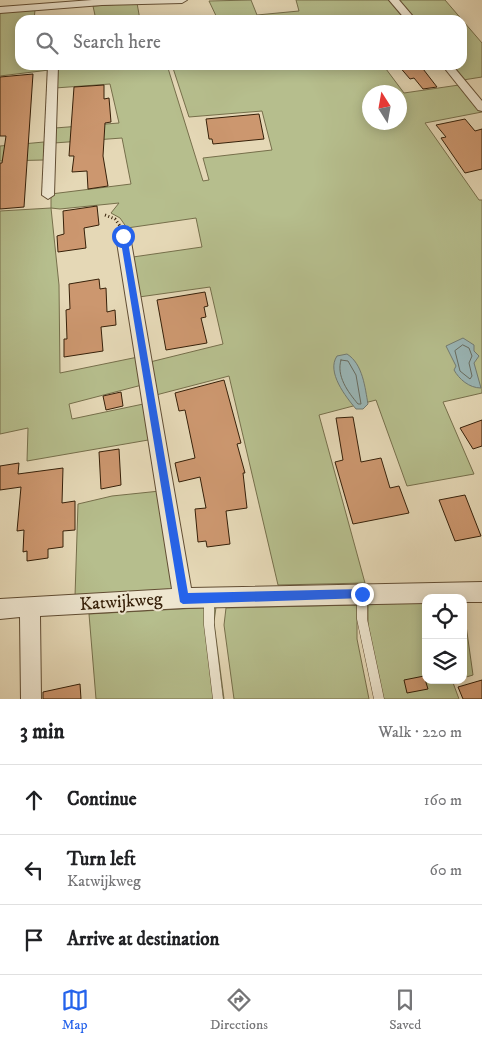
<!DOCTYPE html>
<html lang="en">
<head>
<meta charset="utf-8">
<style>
  body { margin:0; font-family:"IM FELL DW Pica",serif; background:#f6f6f6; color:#202124 }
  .controls { position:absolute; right:15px; bottom:15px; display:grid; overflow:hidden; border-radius:10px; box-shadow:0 2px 12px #0003 }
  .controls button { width:45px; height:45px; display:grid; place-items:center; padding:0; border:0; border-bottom:1px solid #e0e0e0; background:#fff; color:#202124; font:25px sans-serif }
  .compass { position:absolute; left:362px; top:85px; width:45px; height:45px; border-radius:50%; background:#fff; box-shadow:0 2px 12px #0003; rotate:349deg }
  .stop { position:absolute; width:15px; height:15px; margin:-11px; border:4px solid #2563eb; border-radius:50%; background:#fff }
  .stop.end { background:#2563eb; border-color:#fff; box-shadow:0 1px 5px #0008 }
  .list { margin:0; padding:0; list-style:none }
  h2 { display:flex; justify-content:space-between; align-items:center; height:65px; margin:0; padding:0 20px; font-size:21px }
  h2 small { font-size:16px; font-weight:400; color:#757577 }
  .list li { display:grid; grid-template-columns:32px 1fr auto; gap:15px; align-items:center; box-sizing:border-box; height:70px; padding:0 20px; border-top:1px solid #e0e0e0 }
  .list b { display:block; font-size:19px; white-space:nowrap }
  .list p { margin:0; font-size:16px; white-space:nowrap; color:#757577 }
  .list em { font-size:16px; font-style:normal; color:#757577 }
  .icon { flex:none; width:28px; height:28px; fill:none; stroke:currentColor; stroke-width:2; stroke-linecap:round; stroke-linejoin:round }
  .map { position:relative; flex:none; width:482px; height:699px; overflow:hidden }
  .search { position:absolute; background:#fff; box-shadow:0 2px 12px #0003; left:15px; right:15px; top:15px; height:55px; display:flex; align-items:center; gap:12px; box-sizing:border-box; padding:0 18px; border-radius:15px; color:#757577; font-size:19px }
  .sheet { height:275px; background:#fff }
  nav { display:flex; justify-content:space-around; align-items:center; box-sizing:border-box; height:70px; border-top:1px solid #e0e0e0; background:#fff; font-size:14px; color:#757577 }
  nav a { display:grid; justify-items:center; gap:2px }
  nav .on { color:#2563eb }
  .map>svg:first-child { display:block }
  .green { fill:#b6be8d; stroke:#766f4b; fill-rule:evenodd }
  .water { fill:#9ab7b8; stroke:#727b72 }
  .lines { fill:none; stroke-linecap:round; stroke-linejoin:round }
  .shore { stroke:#686c60; stroke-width:1 }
  .building { fill:#cc976f; stroke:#362009 }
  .lane-casing { stroke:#624e34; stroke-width:1 }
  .street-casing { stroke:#624e34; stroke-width:2 }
  .path { stroke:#362009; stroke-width:3; stroke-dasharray:1 2.5; stroke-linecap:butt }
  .lane { fill:#eee6d0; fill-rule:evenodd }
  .street { fill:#eee6d0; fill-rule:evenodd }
  .route { fill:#2563eb }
  .labels { text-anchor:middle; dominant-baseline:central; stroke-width:4; stroke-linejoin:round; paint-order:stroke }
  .near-street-label { font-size:18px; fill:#362009; stroke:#eee6d0 }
</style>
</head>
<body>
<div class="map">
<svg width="482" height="699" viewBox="0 0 482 699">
  <rect width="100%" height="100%" fill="#e5d8b6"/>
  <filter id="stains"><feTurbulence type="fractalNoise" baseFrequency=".004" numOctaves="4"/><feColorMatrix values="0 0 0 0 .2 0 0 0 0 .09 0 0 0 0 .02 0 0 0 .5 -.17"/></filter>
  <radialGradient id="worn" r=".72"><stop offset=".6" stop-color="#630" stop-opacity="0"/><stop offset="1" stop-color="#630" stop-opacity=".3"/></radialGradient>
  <!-- green -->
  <g class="green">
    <polygon points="251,0 257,15 299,11 296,0 391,0 408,20 218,20 209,1"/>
    <polygon points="397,0 445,0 482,43 482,77 463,80 451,65 462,65 462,20 414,20"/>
    <polygon points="137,3 140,20 96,20 93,6"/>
    <polygon points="35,10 34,20 20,20 20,65 49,65 49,70 0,76 0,12"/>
    <path d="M57,65H167L203,181L209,180L203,158L272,150L262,111L189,117L172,65H383L404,93L459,85L482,112L425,123L479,200H482V393L443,402L474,474L407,486L376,400L319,415L365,583L278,585L229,376L156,395L150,362L223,344L210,287L139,297L133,257L202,247L196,218L127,228L120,218L111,213L119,203L60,209L51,208L59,285L60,373L138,357L142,385L69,404L72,419L148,403L154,439L27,461L28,428L0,434V211L51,208V194L131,184L122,138L54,143L55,128L119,123L110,84L55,88ZM370,92H400V122H370Z"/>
    <polygon points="44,142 44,160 0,161 0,146"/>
    <polygon points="160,491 173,588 168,592 75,596 78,504 112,496"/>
    <polygon points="426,603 426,680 452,680 459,699 382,699 368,636 368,604"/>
    <polygon points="463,604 473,675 463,678"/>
    <polygon points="357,605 357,639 369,699 234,699 224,625 226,608"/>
    <polygon points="216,607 214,622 224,699 96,699 89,614"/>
  </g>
  <!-- water -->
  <g class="water">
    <path d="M463,338L474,345V351L479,356L474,363L481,388C469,388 459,379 454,370L456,366L446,346Z"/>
    <path d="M347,354C363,364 365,388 368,404L363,409H356C346,397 326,372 337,356Z"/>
  </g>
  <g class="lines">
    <!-- shore -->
    <g class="shore">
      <polygon points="463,345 469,348 472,356 469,363 472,376 470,379 460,371 455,351"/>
      <path d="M341,360L348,361L356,375L361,404H358C348,392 336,376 341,360Z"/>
    </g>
  </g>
  <!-- building -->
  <g class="building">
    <polygon points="398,65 420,65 437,87 423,89 414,78 410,79"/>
    <polygon points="33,74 24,207 0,209 0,163 2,163 6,136 0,136 0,77"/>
    <polygon points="104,85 104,99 109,98 111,122 105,123 103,156 108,186 88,189 87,171 72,172 74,156 69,156 74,87"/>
    <polygon points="259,114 264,139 213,144 212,139 209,139 206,119"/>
    <polygon points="465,119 475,131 482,129 482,169 465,173 441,138 446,137 436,125"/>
    <polygon points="97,206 99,225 84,228 86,248 58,252 57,236 64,234 63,211"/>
    <polygon points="99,279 100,289 106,288 107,312 115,310 116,325 101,327 103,351 64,357 64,339 67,339 66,310 70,309 69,284"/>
    <polygon points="205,292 208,306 204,307 206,317 201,318 207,343 166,350 157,300"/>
    <polygon points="224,380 241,443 237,444 245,473 243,473 247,508 226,511 230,544 207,547 206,541 198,542 195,509 206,508 200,477 179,482 175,463 195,458 185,410 179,411 175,393"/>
    <polygon points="121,392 123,406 106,410 103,396"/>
    <polygon points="353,417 361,462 381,458 390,488 399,486 409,513 353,524 335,462 343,460 336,418"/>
    <polygon points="482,420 482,446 473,449 460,428"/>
    <polygon points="119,449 121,485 101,489 99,452"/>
    <polygon points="19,463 18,474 63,468 62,503 75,501 75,530 63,531 63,547 48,549 48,558 27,561 27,551 23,552 24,530 17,531 21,487 0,490 0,466"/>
    <polygon points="465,495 481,536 455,541 439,500"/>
    <polygon points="424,676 428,689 407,693 404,680"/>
    <polygon points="482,680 482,699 463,699 458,687"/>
    <polygon points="80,684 81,699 43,699 43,692"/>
  </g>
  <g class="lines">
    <defs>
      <g id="lane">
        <polygon points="362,589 365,591 367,594 367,619 384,699 374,699 357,619 357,594 359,591"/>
        <polygon points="209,594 212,596 214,599 214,625 223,699 213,699 204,625 204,599 206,596"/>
      </g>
      <g id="street">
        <polygon points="92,0 187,0 182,3 102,5 0,13 0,7"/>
        <polygon points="389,0 399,0 416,20 406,20"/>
        <polygon points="48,65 58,65 54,195 48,199 42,195"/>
        <polygon points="442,65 452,65 482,101 482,111 478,110"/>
        <polygon points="123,231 128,233 130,236 191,588 482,582 482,602 463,602 463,598 426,598 426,603 183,608 40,616 41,699 21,699 20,617 0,619 0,599 172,589 116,236 118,233"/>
      </g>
    </defs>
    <!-- lane casing -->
    <use href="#lane" class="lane-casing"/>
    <!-- street casing -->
    <use href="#street" class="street-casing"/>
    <!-- path -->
    <polyline class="path" points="105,215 115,219 120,226"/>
    <!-- lane -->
    <use href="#lane" class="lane"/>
    <!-- street -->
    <use href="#street" class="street"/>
  </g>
  <!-- route -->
  <polygon class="route" points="123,233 127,236 188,593 362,589 365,591 367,594 365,598 183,604 180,602 120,236"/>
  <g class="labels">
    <!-- near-street labels -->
    <g class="near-street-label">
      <text transform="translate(121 602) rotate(-4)">Katwijkweg</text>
    </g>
  </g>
  <rect width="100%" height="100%" filter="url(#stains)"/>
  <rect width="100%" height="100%" fill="url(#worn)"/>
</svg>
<div class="controls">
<button><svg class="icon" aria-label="locate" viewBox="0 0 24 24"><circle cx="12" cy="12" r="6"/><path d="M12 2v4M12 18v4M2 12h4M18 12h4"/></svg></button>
<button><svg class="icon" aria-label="layers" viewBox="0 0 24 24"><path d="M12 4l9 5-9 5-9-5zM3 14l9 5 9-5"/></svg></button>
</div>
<svg class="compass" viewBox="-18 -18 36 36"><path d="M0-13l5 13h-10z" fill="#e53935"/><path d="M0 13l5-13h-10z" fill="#757577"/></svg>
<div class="stop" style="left:123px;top:236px"></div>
<div class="stop end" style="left:362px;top:594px"></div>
<div class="search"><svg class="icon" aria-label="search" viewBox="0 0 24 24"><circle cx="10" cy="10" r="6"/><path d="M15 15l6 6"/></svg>Search here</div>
</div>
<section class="sheet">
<h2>3 min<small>Walk · 220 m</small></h2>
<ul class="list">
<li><svg class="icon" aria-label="ahead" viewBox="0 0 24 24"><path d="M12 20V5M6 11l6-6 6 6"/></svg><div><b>Continue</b></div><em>160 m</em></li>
<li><svg class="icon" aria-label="left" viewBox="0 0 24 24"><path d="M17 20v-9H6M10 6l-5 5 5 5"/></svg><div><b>Turn left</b><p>Katwijkweg</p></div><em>60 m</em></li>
<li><svg class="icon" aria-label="arrive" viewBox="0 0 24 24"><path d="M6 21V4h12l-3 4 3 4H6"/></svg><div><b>Arrive at destination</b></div></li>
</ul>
</section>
<nav>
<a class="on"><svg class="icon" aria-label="map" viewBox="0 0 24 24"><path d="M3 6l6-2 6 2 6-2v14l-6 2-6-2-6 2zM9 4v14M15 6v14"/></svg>Map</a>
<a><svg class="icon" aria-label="directions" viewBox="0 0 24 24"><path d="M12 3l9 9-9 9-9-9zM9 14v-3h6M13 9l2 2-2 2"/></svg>Directions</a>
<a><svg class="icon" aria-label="saved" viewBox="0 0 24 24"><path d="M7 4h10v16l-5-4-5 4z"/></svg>Saved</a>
</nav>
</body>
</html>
